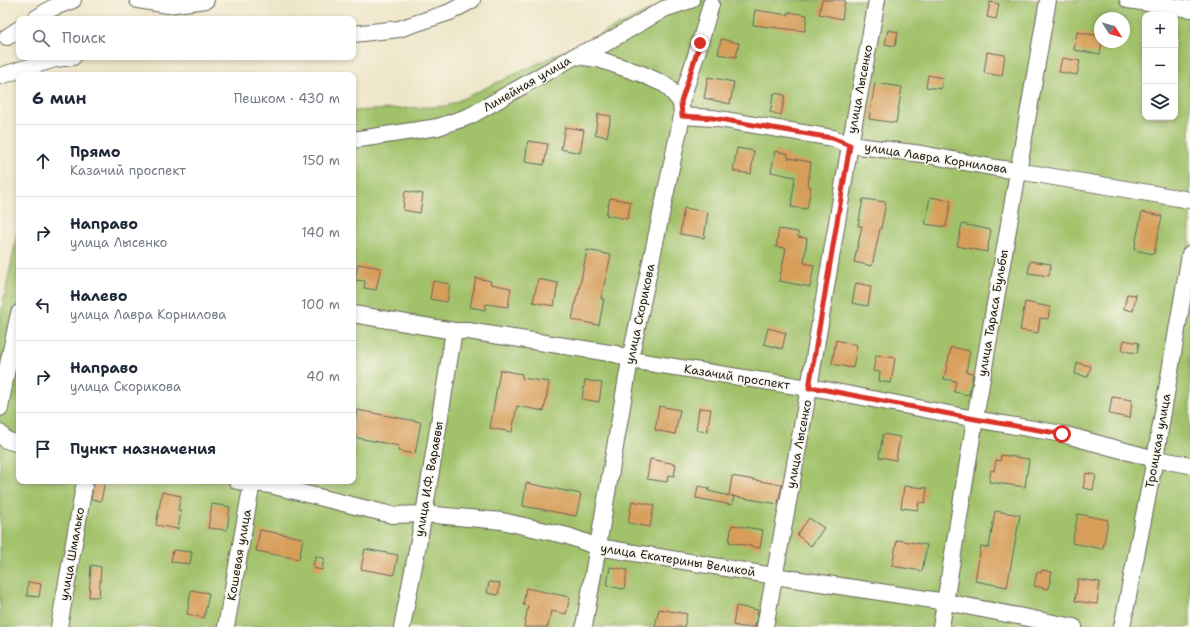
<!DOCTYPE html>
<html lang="ru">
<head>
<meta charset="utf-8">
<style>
  body { margin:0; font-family:"Shantell Sans",sans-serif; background:#f2f2f3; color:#1f2937 }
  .controls { position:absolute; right:12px; top:12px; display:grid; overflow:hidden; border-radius:8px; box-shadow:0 2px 6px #0003 }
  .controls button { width:36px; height:36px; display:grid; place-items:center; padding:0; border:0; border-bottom:1px solid #e0e1e3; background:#fff; color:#1f2937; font:20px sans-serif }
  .compass { position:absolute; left:1094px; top:12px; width:36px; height:36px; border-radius:50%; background:#fff; box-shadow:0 2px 6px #0003; rotate:126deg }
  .stop { position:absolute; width:12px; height:12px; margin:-9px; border:3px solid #d93025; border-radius:50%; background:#fff }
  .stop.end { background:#d93025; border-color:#fff; box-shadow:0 1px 4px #0008 }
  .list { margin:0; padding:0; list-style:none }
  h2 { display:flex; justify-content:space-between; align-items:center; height:52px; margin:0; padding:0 16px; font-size:17px }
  h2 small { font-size:13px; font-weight:400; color:#747a83 }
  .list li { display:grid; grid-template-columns:26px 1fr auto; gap:12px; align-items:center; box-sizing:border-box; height:72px; padding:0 16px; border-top:1px solid #e0e1e3 }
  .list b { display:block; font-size:15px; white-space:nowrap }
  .list p { margin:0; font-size:13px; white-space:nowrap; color:#747a83 }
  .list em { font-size:13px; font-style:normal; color:#747a83 }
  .icon { flex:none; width:22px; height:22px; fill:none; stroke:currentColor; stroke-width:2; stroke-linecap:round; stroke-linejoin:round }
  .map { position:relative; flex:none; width:1190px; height:627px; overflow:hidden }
  .search { position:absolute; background:#fff; box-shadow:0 2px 6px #0003; left:16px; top:16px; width:340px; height:44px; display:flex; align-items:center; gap:10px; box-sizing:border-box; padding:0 14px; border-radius:8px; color:#747a83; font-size:15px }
  .panel { position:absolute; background:#fff; box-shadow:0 2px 6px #0003; left:16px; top:72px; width:340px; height:412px; border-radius:8px }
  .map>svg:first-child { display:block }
  .green { fill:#a1c26a; stroke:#5e6f43; fill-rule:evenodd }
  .building { fill:#d79e5a }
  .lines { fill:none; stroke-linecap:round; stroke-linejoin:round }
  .minor-casing { stroke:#666358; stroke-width:18 }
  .minor { stroke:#fff; stroke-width:16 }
  .route { stroke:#d93025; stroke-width:5 }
  .labels { text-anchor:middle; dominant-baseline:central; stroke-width:3; stroke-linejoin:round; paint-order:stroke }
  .street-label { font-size:12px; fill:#1c1c1c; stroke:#fbf7ec }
</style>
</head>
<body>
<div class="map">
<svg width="1190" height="627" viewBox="0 0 1190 627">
  <rect width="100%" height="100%" fill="#fbf7ec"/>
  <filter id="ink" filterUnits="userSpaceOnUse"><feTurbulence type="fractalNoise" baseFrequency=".025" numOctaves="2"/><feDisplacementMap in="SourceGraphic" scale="8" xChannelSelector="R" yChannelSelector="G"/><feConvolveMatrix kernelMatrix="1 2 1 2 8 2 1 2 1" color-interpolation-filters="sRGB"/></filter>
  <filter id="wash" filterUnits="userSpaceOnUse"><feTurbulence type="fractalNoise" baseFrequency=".012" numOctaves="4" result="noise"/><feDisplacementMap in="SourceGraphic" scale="16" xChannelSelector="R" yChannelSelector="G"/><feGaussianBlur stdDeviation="0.9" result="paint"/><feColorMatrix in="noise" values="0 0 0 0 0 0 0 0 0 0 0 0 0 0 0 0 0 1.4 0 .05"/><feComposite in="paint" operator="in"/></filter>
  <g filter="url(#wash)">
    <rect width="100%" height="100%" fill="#eee6c8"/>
    <!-- green -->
    <path class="green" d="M673,0H1190V627H0V319L19,225V481H353V111L447,106ZM1145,15H1175V117H1145ZM1100,18H1124V42H1100Z"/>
    <g id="blocks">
      <!-- building -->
      <g class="building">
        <polygon points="822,0 845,0 842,19 819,14"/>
        <polygon points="990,2 999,4 996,19 987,17"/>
        <polygon points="755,10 788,15 788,12 807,15 805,31 753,25"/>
        <polygon points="888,30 898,32 895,46 885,44"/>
        <polygon points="1077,32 1100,36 1100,42 1102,42 1100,54 1074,50"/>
        <polygon points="721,39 739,43 736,57 718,54"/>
        <polygon points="987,52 1005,55 1002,76 984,73"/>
        <polygon points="1062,58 1080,61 1077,75 1059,72"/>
        <polygon points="928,75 943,78 941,89 926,87"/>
        <polygon points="708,77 734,82 730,104 704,98"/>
        <polygon points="875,83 902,87 896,123 869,119"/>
        <polygon points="774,93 785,95 781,115 770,112"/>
        <polygon points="598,114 611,116 607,137 595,134"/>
        <polygon points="565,127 584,130 580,153 561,149"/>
        <polygon points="528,141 548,144 544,165 525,162"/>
        <polygon points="737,148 754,151 751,174 733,171"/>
        <polygon points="775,151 788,154 788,158 811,162 808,186 811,187 807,209 791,207 795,177 771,172"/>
        <polygon points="405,191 423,194 420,213 403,210"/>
        <polygon points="930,197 951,201 946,227 925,224"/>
        <polygon points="610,198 631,202 627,219 606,215"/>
        <polygon points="863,199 886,202 881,229 880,229 872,266 854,262 862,226 858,226"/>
        <polygon points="684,208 708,212 704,238 680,234"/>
        <polygon points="1142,212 1162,216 1154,254 1134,250"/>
        <polygon points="962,224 991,230 987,252 957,246"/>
        <polygon points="779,229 798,232 798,237 807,238 804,263 814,265 810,287 779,281 786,248 776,247"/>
        <polygon points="587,250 611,255 601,299 604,299 599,325 572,320 577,295 578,295"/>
        <polygon points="1030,261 1051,264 1049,276 1028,273"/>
        <polygon points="358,264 381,268 376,290 364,288 365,281 355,280"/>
        <polygon points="476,278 491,281 490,284 511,288 508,307 486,304 485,310 470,307"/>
        <polygon points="538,279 558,283 554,306 533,302"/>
        <polygon points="433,281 450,284 447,302 430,299"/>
        <polygon points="856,283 871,286 868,306 852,303"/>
        <polygon points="1127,294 1136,295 1133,311 1124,309"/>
        <polygon points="1025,302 1050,307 1048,319 1040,318 1038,333 1020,330"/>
        <polygon points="768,328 786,333 782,349 764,344"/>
        <polygon points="836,340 857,345 853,368 832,364"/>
        <polygon points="1124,340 1139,343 1137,353 1122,351"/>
        <polygon points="951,347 970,351 966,372 973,373 969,395 954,392 956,381 944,379"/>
        <polygon points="876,355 895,358 891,383 879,381 880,372 873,371"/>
        <polygon points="1077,363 1091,366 1088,377 1075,374"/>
        <polygon points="500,370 522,374 522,378 549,382 544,411 517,406 512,432 490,428"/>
        <polygon points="585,380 602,383 599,402 582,399"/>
        <polygon points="1112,397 1132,400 1130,418 1109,414"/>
        <polygon points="659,406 680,410 675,434 655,430"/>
        <polygon points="699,408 711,409 707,432 696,430"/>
        <polygon points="357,410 421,422 415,454 398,451 399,446 353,437 353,428"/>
        <polygon points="883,434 900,437 896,460 879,457"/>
        <polygon points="1001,455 1029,459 1025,487 989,482 991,470 994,471 996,460 1000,461"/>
        <polygon points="650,459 676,464 674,476 668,475 667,482 647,479"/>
        <polygon points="1086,473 1096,475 1093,490 1083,488"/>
        <polygon points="732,476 782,485 778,504 731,496 734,496 732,505 696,498 698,486 709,488 708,491 729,496"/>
        <polygon points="94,481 105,481 101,501 91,499"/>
        <polygon points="526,483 581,494 576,516 523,506"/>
        <polygon points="904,486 927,488 925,503 919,502 918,510 901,508"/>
        <polygon points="162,492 181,496 178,510 181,511 178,529 156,525"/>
        <polygon points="632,501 654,505 650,527 628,523"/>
        <polygon points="212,504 230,507 227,530 208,528"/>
        <polygon points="995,511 1020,515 1007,587 975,581 981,546 989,548"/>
        <polygon points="1078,514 1108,520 1103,549 1072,543"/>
        <polygon points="809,518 824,528 811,546 797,535"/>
        <polygon points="732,525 763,530 760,548 729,542"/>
        <polygon points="260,530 303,538 299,559 256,551"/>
        <polygon points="897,540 927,545 922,571 892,566"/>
        <polygon points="365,549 398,555 394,575 361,569"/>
        <polygon points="173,550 192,552 190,564 171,562"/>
        <polygon points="315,556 324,558 322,570 313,568"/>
        <polygon points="91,565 101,567 99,597 89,597"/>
        <polygon points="610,567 627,570 624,589 607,586"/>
        <polygon points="1042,570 1052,572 1048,589 1034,586 1037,572 1041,573"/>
        <polygon points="1078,579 1100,582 1097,604 1075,601"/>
        <polygon points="28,582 41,584 39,597 27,596"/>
        <polygon points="489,582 500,583 498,595 487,593"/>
        <polygon points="526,588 570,597 566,614 551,611 548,627 524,627 528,606 523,605"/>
        <polygon points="191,590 209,593 204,618 187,614"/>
        <polygon points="736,606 758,610 755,627 741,627 733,625"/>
        <polygon points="659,609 687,614 684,627 655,627"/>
      </g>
    </g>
  </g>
  <g filter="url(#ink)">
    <use href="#blocks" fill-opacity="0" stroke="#666358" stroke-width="1"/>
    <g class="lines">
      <defs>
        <g id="minor">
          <polyline points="138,0 168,5 206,0"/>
          <polyline points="1128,0 1190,9"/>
          <polyline points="35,19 52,8 73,0"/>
          <polyline points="353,34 399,29 450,12 472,0"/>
          <polyline points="7,37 19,29"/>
          <polyline points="576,56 598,59 642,74 666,85 681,102"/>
          <polyline points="0,76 55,59 73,57"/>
          <polyline points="682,116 713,118 833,138 850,145 922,154 996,168 1018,171 1190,200"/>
          <polyline points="353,140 438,127 470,116 575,56 604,44 664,9 691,0"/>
          <polyline points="353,314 454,331 468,331 616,354 630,360 809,388 816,388 975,419 1062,434 1155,459 1190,465"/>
          <polyline points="0,408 6,374 19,313"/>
          <polyline points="0,433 6,440 19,444"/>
          <polyline points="237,481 270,485 392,515 424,514 502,521 568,536 598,547 774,576 946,602 1074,627"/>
          <polyline points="59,627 85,481"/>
          <polyline points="226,627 252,483"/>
          <polyline points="402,627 424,514 454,331"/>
          <polyline points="584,627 630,360 682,116 681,102 700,43 711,4"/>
          <polyline points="765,627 809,388 850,145 877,0"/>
          <polyline points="941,627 975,419 1048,0"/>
          <polyline points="1122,627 1155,459 1190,254"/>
        </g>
      </defs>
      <!-- minor casing -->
      <use href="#minor" class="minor-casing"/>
      <!-- minor -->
      <use href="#minor" class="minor"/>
    </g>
  </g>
  <g class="lines" filter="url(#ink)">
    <!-- route -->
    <polyline class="route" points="700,43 681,102 682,116 713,118 832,138 850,145 809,388 816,388 975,419 1062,434"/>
  </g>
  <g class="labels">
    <!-- street labels -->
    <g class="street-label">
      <text transform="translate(527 84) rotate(-30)">Линейная улица</text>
      <text transform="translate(860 89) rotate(-79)">улица Лысенко</text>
      <text transform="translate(936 158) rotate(9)">улица Лавра Корнилова</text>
      <text transform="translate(993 313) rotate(-80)">улица Тараса Бульбы</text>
      <text transform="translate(640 314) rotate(-78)">улица Скорикова</text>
      <text transform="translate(737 377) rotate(9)">Казачий проспект</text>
      <text transform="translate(1158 441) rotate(-80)">Троицкая улица</text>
      <text transform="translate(799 444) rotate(-79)">улица Лысенко</text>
      <text transform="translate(429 479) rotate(-80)">улица И.Ф. Вараввы</text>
      <text transform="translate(72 554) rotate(-80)">улица Шмалько</text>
      <text transform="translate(239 555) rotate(-80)">Кошевая улица</text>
      <text transform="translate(678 560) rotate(9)">улица Екатерины Великой</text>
    </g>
  </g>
</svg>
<div class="controls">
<button>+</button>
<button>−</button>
<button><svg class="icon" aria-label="layers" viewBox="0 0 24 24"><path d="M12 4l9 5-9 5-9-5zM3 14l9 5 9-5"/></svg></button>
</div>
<svg class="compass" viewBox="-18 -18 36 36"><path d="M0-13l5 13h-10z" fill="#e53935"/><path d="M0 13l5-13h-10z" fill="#747a83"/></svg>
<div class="stop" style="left:1062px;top:434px"></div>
<div class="stop end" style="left:700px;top:43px"></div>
<div class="search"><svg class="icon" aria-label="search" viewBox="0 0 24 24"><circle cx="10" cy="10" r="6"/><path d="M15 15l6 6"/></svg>Поиск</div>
<section class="panel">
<h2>6 мин<small>Пешком · 430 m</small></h2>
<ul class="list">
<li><svg class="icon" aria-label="ahead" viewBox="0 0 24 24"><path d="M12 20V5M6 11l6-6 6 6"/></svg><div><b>Прямо</b><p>Казачий проспект</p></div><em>150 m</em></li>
<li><svg class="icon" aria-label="right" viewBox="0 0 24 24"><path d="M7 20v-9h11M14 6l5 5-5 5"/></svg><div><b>Направо</b><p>улица Лысенко</p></div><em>140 m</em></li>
<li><svg class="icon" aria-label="left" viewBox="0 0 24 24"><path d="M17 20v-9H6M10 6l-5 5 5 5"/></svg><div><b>Налево</b><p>улица Лавра Корнилова</p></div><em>100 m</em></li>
<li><svg class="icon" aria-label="right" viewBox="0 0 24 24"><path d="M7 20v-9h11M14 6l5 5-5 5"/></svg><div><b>Направо</b><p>улица Скорикова</p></div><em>40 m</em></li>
<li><svg class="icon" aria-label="arrive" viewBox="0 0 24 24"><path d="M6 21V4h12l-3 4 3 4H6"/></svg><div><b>Пункт назначения</b></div></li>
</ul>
</section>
</div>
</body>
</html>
